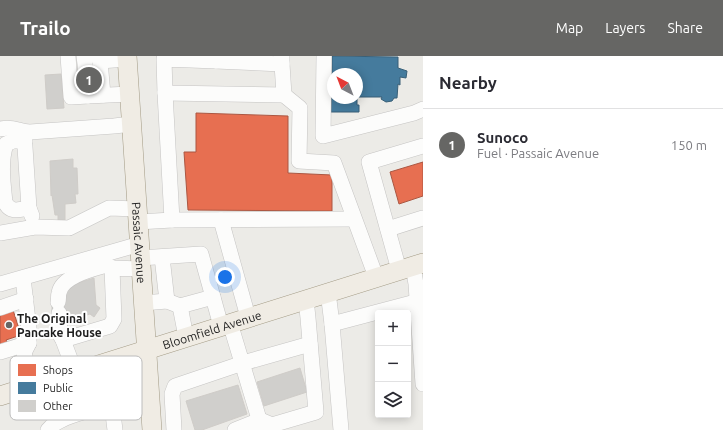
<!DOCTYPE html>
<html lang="en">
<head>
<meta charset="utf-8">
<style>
  body { margin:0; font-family:Ubuntu,sans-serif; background:#f2f2f3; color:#2b2b33 }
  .controls { position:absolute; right:12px; bottom:12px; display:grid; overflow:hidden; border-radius:4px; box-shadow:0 2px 10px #0003 }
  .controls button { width:36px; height:36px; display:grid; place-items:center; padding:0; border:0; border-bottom:1px solid #e1e1e2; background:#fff; color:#2b2b33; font:20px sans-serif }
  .compass { position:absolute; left:327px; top:12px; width:36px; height:36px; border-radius:50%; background:#fff; box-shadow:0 2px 10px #0003; rotate:318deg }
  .you { position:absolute; left:225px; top:221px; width:14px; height:14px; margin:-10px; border:3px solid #fff; border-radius:50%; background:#1a73e8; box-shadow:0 0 0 6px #1a73e833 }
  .badge { display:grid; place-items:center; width:26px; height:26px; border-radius:50%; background:#666664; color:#fff; font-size:13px; font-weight:700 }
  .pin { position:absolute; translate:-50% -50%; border:2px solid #fff; box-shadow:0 1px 4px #0006 }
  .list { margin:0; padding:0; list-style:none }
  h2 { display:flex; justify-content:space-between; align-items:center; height:52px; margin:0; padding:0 16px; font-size:17px }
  h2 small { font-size:13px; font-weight:400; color:#7c7c81 }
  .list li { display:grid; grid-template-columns:26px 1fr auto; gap:12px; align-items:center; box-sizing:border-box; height:72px; padding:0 16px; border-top:1px solid #e1e1e2 }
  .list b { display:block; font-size:15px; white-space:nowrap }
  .list p { margin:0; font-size:13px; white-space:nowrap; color:#7c7c81 }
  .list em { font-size:13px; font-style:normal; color:#7c7c81 }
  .icon { flex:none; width:22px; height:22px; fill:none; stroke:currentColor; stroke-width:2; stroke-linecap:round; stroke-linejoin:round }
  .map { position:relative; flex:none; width:423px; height:374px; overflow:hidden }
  header { display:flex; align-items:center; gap:24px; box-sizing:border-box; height:56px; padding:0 20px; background:#666664; color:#fff }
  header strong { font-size:19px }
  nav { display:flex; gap:22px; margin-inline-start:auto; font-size:14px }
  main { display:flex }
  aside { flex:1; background:#fff }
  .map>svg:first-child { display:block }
  .shops { fill:#e76f51; stroke:#ab5742 }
  .public { fill:#457b9d; stroke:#395f77; fill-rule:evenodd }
  .building { fill:#d0cfcc; stroke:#cfccc8 }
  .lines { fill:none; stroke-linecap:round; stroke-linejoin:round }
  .minor-casing { stroke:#c5c4c3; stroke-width:16 }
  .major-casing { stroke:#a29a84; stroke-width:20 }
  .minor { stroke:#fcfcfb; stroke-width:15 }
  .major { stroke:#f0ece4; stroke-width:19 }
  .poi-dot { fill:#666664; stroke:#fff; stroke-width:1.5 }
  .labels { text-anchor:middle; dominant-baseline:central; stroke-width:4; stroke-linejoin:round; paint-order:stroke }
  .street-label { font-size:12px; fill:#1e1e1e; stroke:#fff }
  .poi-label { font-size:12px; font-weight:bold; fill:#1e1e1e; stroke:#fff; text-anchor:start }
  .key { fill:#fff; stroke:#bcbcbc; stroke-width:1 }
  .key-label { font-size:11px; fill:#1e1e1e }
</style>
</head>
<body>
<header>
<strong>Trailo</strong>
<nav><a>Map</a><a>Layers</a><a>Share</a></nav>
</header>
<main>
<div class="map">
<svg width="423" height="374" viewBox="0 0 423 374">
  <rect width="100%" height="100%" fill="#ecebe7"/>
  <!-- shops -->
  <g class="shops">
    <polygon points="98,15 99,31 76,32 75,17"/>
    <polygon points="196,57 288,60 288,117 332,119 332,155 188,154 184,96 196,96"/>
    <polygon points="423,106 423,140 399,148 390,116"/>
    <polygon points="13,254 21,279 6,284 8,288 0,290 0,258"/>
  </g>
  <!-- public -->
  <path class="public" d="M332,0L398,1V12L407,15L406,22L400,21V29L398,28L397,42H394L392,45L386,46L381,43L382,41H357V49H359V56H331L332,27H329V19H332ZM333,18H357V42H333Z"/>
  <!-- building -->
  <g class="building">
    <polygon points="61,18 64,52 47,53 45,19"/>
    <polygon points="73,103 73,112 77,112 78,138 75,138 76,147 65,148 65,164 58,164 58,159 55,159 52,139 51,140 50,105"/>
    <polygon points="94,222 96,249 100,252 94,261 90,258 64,266 52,258 52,247 75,228"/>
    <polygon points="300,312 307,336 264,350 257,326"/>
    <polygon points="238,329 247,358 202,374 195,374 186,345"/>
  </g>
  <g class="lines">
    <defs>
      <g id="minor">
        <polyline points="68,0 71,41 88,40"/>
        <polyline points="84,0 86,16"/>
        <polyline points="97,0 100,5 103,39"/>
        <polyline points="216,0 216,5 164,3 165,37 284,39 300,52 299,105 334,107 376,221"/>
        <polyline points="324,0 323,80 414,57 423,53"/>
        <polyline points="100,5 127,3"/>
        <polyline points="216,5 282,8 282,0"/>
        <polyline points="282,8 284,39"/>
        <polyline points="87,32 88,40 130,38"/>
        <path d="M0,73C15,70 18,76 30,76L114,70L132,68"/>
        <polyline points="24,76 29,152 32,160"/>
        <path d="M25,85H13L6,88C0,106 3,127 5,146C10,157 18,154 29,152"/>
        <polyline points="172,164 354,163"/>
        <polyline points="221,164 248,261"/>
        <polyline points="138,166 172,164 165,37"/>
        <polyline points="388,173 423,162"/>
        <polyline points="0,177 35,171 69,172 109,152 137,153"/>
        <polyline points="162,201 167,245"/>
        <polyline points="140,202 201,198 221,270"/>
        <polyline points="413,210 416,228 423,328"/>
        <polyline points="399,214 369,106 423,90"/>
        <polyline points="23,222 29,273 29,287 24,297 33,329"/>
        <polyline points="0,228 140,188"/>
        <polyline points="328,236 332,268 341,374"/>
        <path d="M58,246C59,243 58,240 59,237C62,220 93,213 107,209L112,212"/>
        <polyline points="143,247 167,245 180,250 213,241"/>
        <polyline points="180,250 186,281"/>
        <polyline points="0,252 26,243"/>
        <polyline points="59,257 60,279 63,284 75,316"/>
        <polyline points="230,267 262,373"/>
        <polyline points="332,268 423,244"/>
        <polyline points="63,284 110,270 114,263 112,212 141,213"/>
        <polyline points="0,296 29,287"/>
        <polyline points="48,324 61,364"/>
        <path d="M48,374C58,361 85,356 100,351L113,358L115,374"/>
        <polyline points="174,374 172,338 175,330 243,307 310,288"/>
        <polyline points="235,374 260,364 272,369 316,356 308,262 306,243"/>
      </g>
      <g id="major">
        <path id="s1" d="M127,0L152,374"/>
        <path id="s2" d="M0,340L423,207"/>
      </g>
    </defs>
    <!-- minor casing -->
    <use href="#minor" class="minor-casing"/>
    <!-- major casing -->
    <use href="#major" class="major-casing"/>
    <!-- minor -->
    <use href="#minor" class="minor"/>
    <!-- major -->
    <use href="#major" class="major"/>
  </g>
  <!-- markers -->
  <circle class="poi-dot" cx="9" cy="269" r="4"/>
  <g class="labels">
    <!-- street labels -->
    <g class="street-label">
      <text stroke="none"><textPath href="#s1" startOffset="187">Passaic Avenue</textPath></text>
      <text stroke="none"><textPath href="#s2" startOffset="222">Bloomfield Avenue</textPath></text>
    </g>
    <!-- poi labels -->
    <g class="poi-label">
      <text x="17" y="262">The Original<tspan x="17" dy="14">Pancake House</tspan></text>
    </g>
  </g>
  <!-- legend -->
  <rect x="10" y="300" width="132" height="64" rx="6" class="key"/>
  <rect x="18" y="308" width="18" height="12" fill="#e76f51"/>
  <rect x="18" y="326" width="18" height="12" fill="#457b9d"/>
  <rect x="18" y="344" width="18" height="12" fill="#d0cfcc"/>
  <g class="key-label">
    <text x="43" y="318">Shops</text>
    <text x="43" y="336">Public</text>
    <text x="43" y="354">Other</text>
  </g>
</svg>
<div class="controls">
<button>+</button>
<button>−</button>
<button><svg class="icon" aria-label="layers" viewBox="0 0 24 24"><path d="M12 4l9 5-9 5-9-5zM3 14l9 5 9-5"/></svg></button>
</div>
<svg class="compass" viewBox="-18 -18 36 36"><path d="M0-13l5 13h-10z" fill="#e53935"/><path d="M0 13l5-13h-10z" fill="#7c7c81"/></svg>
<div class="you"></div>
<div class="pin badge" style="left:89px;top:24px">1</div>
</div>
<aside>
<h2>Nearby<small></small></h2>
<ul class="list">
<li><span class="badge">1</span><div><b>Sunoco</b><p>Fuel · Passaic Avenue</p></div><em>150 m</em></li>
</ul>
</aside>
</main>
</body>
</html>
